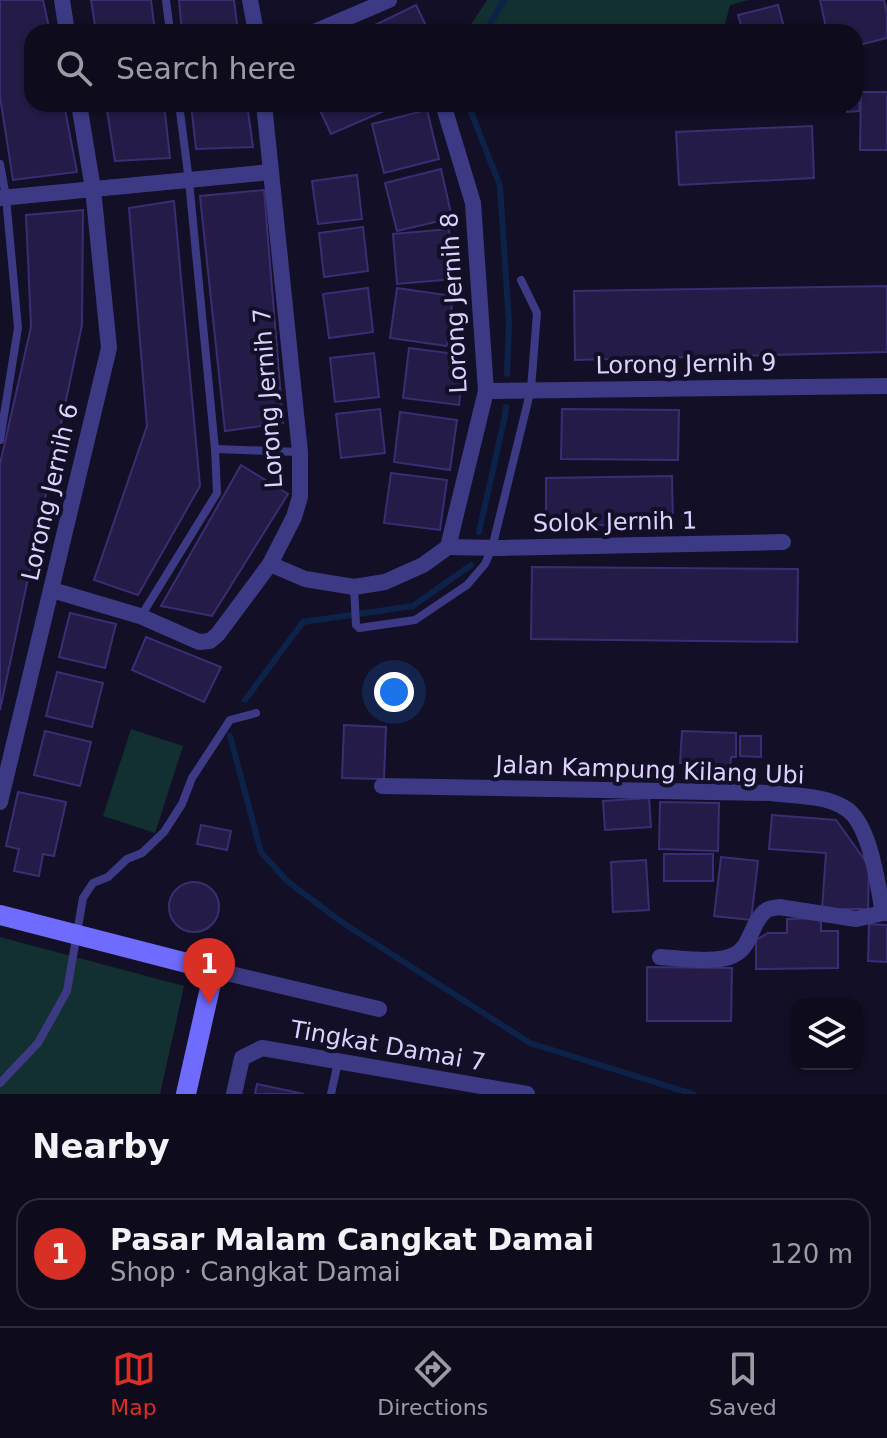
<!DOCTYPE html>
<html lang="en">
<head>
<meta charset="utf-8">
<style>
  body { margin:0; font-family:"DejaVu Sans",sans-serif; background:#171425; color:#f1f3f6 }
  .controls { position:absolute; right:24px; bottom:24px; display:grid; overflow:hidden; border-radius:16px; box-shadow:0 2px 6px #0004 }
  .controls button { width:72px; height:72px; display:grid; place-items:center; padding:0; border:0; border-bottom:2px solid #2e2b3b; background:#0e0b1c; color:#f1f3f6; font:40px sans-serif }
  .you { position:absolute; left:394px; top:692px; width:28px; height:28px; margin:-20px; border:6px solid #fff; border-radius:50%; background:#1a73e8; box-shadow:0 0 0 12px #1a73e833 }
  .badge { display:grid; place-items:center; width:52px; height:52px; border-radius:50%; background:#d93025; color:#fff; font-size:26px; font-weight:700 }
  .pin { position:absolute; translate:-50% -66px; filter:drop-shadow(0 2px 4px #0008) }
  .pin::after { content:''; position:absolute; top:42px; width:28px; height:24px; background:inherit; clip-path:polygon(0 0,100% 0,50% 100%) }
  .list { margin:0; padding:0; list-style:none }
  h2 { display:flex; justify-content:space-between; align-items:center; height:104px; margin:0; padding:0 32px; font-size:34px }
  h2 small { font-size:26px; font-weight:400; color:#9b9ba3 }
  .list li { display:grid; grid-template-columns:52px 1fr auto; gap:24px; align-items:center; box-sizing:border-box; height:112px; margin:0 16px 16px; padding:0 16px; border:2px solid #2e2b3b; border-radius:24px }
  .list b { display:block; font-size:30px; white-space:nowrap }
  .list p { margin:0; font-size:26px; white-space:nowrap; color:#9b9ba3 }
  .list em { font-size:26px; font-style:normal; color:#9b9ba3 }
  .icon { flex:none; width:44px; height:44px; fill:none; stroke:currentColor; stroke-width:2; stroke-linecap:round; stroke-linejoin:round }
  .map { position:relative; flex:none; width:887px; height:1094px; overflow:hidden }
  .search { position:absolute; background:#0e0b1c; box-shadow:0 2px 6px #0004; left:24px; right:24px; top:24px; height:88px; display:flex; align-items:center; gap:20px; box-sizing:border-box; padding:0 28px; border-radius:24px; color:#9b9ba3; font-size:30px }
  .sheet { height:232px; background:#0e0b1c }
  nav { display:flex; justify-content:space-around; align-items:center; box-sizing:border-box; height:112px; border-top:2px solid #2e2b3b; background:#0e0b1c; font-size:22px; color:#9b9ba3 }
  nav a { display:grid; justify-items:center; gap:4px }
  nav .on { color:#d93025 }
  .map>svg:first-child { display:block }
  .green { fill:#12302f }
  .lines { fill:none; stroke-linecap:round; stroke-linejoin:round }
  .stream { stroke:#0c2248; stroke-width:6 }
  .building { fill:#241b47; stroke:#3b2d73; stroke-width:2 }
  .lane { stroke:#3d3a85; stroke-width:8 }
  .street { stroke:#3d3a85; stroke-width:16 }
  .secondary { stroke:#6f6bff; stroke-width:20 }
  .labels { text-anchor:middle; dominant-baseline:central; stroke-width:8; stroke-linejoin:round; paint-order:stroke }
  .street-label { font-size:24px; fill:#d9d4ff; stroke:#130f26 }
</style>
</head>
<body>
<div class="map">
<svg width="887" height="1094" viewBox="0 0 887 1094">
  <rect width="100%" height="100%" fill="#130f26"/>
  <!-- green -->
  <g class="green">
    <polygon points="487,0 749,0 730,5 723,32 466,32"/>
    <polygon points="131,729 183,746 155,833 103,816"/>
    <polygon points="0,937 184,986 160,1094 0,1094"/>
  </g>
  <g class="lines">
    <!-- stream -->
    <g class="stream">
      <polyline points="485,32 504,0"/>
      <polyline points="468,104 500,186 509,323 507,374"/>
      <polyline points="479,532 505,416 506,407"/>
      <polyline points="245,700 303,622 413,606 471,565"/>
      <polyline points="230,736 261,852 287,881 343,923 530,1043 693,1094"/>
    </g>
  </g>
  <!-- building -->
  <g class="building">
    <polygon points="0,0 43,0 50,32 32,32 32,104 64,104 77,172 13,180 0,97"/>
    <polygon points="91,0 151,0 155,32 96,32"/>
    <polygon points="179,0 234,0 238,32 182,32"/>
    <polygon points="820,0 884,0 887,13 887,38 855,46 855,32 827,32"/>
    <polygon points="416,5 429,32 376,32 373,26"/>
    <polygon points="778,5 784,27 773,30 773,32 743,32 738,15"/>
    <polygon points="861,92 887,92 887,150 860,150"/>
    <polygon points="858,96 860,111 847,112 846,104 855,104 855,97"/>
    <polygon points="106,104 164,104 170,158 115,161"/>
    <polygon points="191,104 247,104 253,147 196,149"/>
    <polygon points="317,104 389,104 391,108 331,134"/>
    <polygon points="427,110 439,159 384,173 372,124"/>
    <polygon points="812,126 814,178 679,185 676,132"/>
    <polygon points="441,169 452,218 397,231 385,183"/>
    <polygon points="357,175 362,219 318,224 312,181"/>
    <polygon points="264,190 283,423 225,431 200,196"/>
    <polygon points="174,201 200,486 138,595 94,580 147,426 129,208"/>
    <polygon points="83,210 82,325 0,710 0,464 31,327 26,215"/>
    <polygon points="363,227 368,271 324,277 319,233"/>
    <polygon points="449,229 454,279 397,284 393,234"/>
    <polygon points="887,286 887,352 575,360 574,291"/>
    <polygon points="368,288 373,332 329,338 323,294"/>
    <polygon points="397,288 453,296 447,346 390,338"/>
    <polygon points="409,348 465,355 459,405 403,398"/>
    <polygon points="374,353 379,397 335,402 330,358"/>
    <polygon points="380,409 385,453 341,458 336,414"/>
    <polygon points="562,409 679,410 678,460 561,459"/>
    <polygon points="400,412 457,420 450,470 394,462"/>
    <polygon points="241,465 288,494 212,616 161,606"/>
    <polygon points="391,473 447,480 440,530 384,523"/>
    <polygon points="672,476 673,524 546,526 546,478"/>
    <polygon points="532,567 798,569 797,642 531,639"/>
    <polygon points="70,613 116,624 105,668 59,657"/>
    <polygon points="146,637 221,667 204,702 132,670"/>
    <polygon points="57,672 103,683 92,727 46,716"/>
    <polygon points="344,725 386,727 384,779 342,778"/>
    <polygon points="45,731 91,742 80,786 34,775"/>
    <polygon points="682,731 736,733 736,757 731,757 730,773 697,772 697,763 680,763"/>
    <polygon points="740,736 761,736 761,757 740,756"/>
    <polygon points="18,792 66,802 54,856 43,854 39,876 14,871 19,849 6,846"/>
    <polygon points="649,798 651,827 605,830 603,801"/>
    <polygon points="660,802 719,803 718,851 659,849"/>
    <polygon points="772,815 836,820 869,866 868,909 822,909 826,853 769,849"/>
    <polygon points="201,825 231,831 227,850 197,844"/>
    <rect x="664" y="854" width="49" height="27"/>
    <polygon points="721,857 758,861 751,920 714,916"/>
    <polygon points="646,860 649,910 613,912 611,862"/>
    <circle cx="194" cy="907" r="25"/>
    <polygon points="821,918 821,931 838,931 838,968 756,969 756,940 768,933 787,933 787,919"/>
    <polygon points="869,924 887,925 887,962 868,961"/>
    <polygon points="647,967 732,968 731,1021 647,1021"/>
    <polygon points="257,1084 304,1094 255,1094"/>
  </g>
  <g class="lines">
    <!-- lane -->
    <g class="lane">
      <polyline points="166,0 170,32"/>
      <polyline points="0,164 6,197 18,328 0,440"/>
      <polyline points="215,449 300,452"/>
      <polyline points="354,587 356,625 359,628 415,620 467,585 485,564 492,548 531,389 537,313 521,280"/>
      <polyline points="141,616 217,493 215,449 189,181 179,104"/>
      <polyline points="0,1083 38,1043 67,991 83,898 93,883 108,877 127,859 142,853 164,832 182,804 192,778 230,720 256,713"/>
      <polyline points="331,1094 338,1062"/>
    </g>
    <!-- street -->
    <g class="street">
      <polyline points="62,0 67,32"/>
      <polyline points="250,0 256,32"/>
      <polyline points="314,32 389,0"/>
      <polyline points="0,198 271,172"/>
      <polyline points="486,391 887,386"/>
      <polyline points="448,547 500,548 783,542"/>
      <polyline points="270,564 305,579 354,587 385,582 423,565 448,547 486,391 473,203 443,104"/>
      <polyline points="52,590 140,616 199,642 210,641 218,634 270,564 294,517 300,497 300,452 264,104"/>
      <path d="M382,786L771,793C794,796 825,795 845,808C870,822 878,886 883,913H887"/>
      <polyline points="0,802 109,348 93,189 79,104"/>
      <path d="M660,957C681,958 716,964 734,955C752,947 751,920 767,910C770,908 775,908 779,907L856,919L883,913"/>
      <polyline points="214,970 379,1009"/>
      <polyline points="234,1094 242,1058 262,1048 527,1094"/>
    </g>
    <!-- secondary -->
    <polyline class="secondary" points="0,915 214,970 186,1094"/>
  </g>
  <g class="labels">
    <!-- street labels -->
    <g class="street-label">
      <text transform="translate(454 303) rotate(-93)">Lorong Jernih 8</text>
      <text transform="translate(686 364) rotate(-1)">Lorong Jernih 9</text>
      <text transform="translate(268 398) rotate(-94)">Lorong Jernih 7</text>
      <text transform="translate(50 492) rotate(-77)">Lorong Jernih 6</text>
      <text transform="translate(615 522) rotate(-1)">Solok Jernih 1</text>
      <text transform="translate(650 770) rotate(2)">Jalan Kampung Kilang Ubi</text>
      <text transform="translate(388 1046) rotate(10)">Tingkat Damai 7</text>
    </g>
  </g>
</svg>
<div class="controls">
<button><svg class="icon" aria-label="layers" viewBox="0 0 24 24"><path d="M12 4l9 5-9 5-9-5zM3 14l9 5 9-5"/></svg></button>
</div>
<div class="you"></div>
<div class="pin badge" style="left:209px;top:1004px">1</div>
<div class="search"><svg class="icon" aria-label="search" viewBox="0 0 24 24"><circle cx="10" cy="10" r="6"/><path d="M15 15l6 6"/></svg>Search here</div>
</div>
<section class="sheet">
<h2>Nearby<small></small></h2>
<ul class="list">
<li><span class="badge">1</span><div><b>Pasar Malam Cangkat Damai</b><p>Shop · Cangkat Damai</p></div><em>120 m</em></li>
</ul>
</section>
<nav>
<a class="on"><svg class="icon" aria-label="map" viewBox="0 0 24 24"><path d="M3 6l6-2 6 2 6-2v14l-6 2-6-2-6 2zM9 4v14M15 6v14"/></svg>Map</a>
<a><svg class="icon" aria-label="directions" viewBox="0 0 24 24"><path d="M12 3l9 9-9 9-9-9zM9 14v-3h6M13 9l2 2-2 2"/></svg>Directions</a>
<a><svg class="icon" aria-label="saved" viewBox="0 0 24 24"><path d="M7 4h10v16l-5-4-5 4z"/></svg>Saved</a>
</nav>
</body>
</html>
